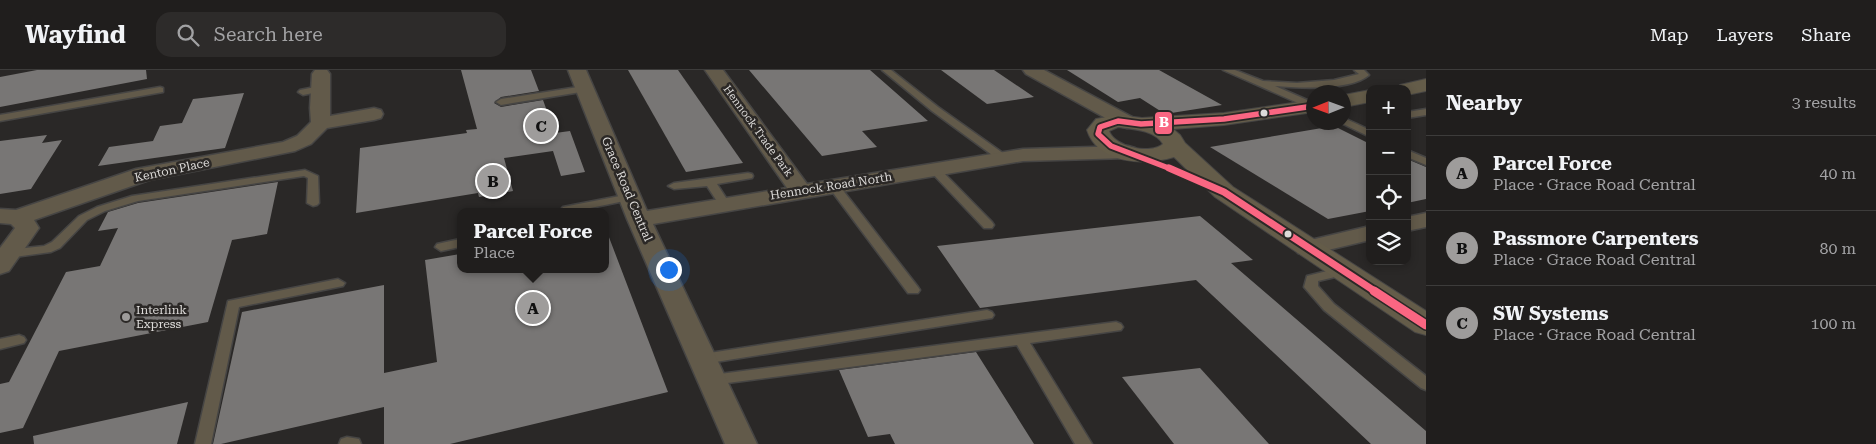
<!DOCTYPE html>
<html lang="en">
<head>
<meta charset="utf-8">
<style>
  body { margin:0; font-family:"Roboto Serif",serif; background:#2d2b2a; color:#f1f3f6 }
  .controls { position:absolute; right:15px; top:15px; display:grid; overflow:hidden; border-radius:10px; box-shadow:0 2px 8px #0003 }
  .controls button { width:45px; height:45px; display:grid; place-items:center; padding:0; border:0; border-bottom:1px solid #3d3c3b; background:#201e1d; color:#f1f3f6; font:25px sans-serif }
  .compass { position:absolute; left:1306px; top:15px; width:45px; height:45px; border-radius:50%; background:#201e1d; box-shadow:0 2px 8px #0003; rotate:269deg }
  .you { position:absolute; left:668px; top:199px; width:18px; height:18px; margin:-12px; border:4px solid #fff; border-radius:50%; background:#1a73e8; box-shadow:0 0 0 8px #1a73e833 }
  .badge { display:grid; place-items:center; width:32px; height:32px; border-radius:50%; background:#9e9c9b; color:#111; font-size:16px; font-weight:700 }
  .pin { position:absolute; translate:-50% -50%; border:2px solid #fff; box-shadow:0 1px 5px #0006 }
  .popup { position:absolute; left:457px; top:138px; width:152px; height:65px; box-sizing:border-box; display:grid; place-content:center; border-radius:10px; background:#201e1d; filter:drop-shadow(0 1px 4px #0005); font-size:16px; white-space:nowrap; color:#a2a2a4 }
  .popup b { font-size:19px; color:#f1f3f6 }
  .popup::after { content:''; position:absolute; left:50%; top:100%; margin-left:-10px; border:10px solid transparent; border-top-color:#201e1d }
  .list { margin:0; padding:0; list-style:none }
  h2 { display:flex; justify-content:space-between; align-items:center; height:65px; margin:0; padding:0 20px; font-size:21px }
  h2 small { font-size:16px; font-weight:400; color:#a2a2a4 }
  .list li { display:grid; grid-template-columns:32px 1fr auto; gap:15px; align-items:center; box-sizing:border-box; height:75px; padding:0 20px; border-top:1px solid #3d3c3b }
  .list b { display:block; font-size:19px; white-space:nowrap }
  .list p { margin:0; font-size:16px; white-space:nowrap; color:#a2a2a4 }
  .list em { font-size:16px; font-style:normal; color:#a2a2a4 }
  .icon { flex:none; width:28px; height:28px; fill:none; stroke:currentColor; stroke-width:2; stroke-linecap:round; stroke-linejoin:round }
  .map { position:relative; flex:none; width:1426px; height:374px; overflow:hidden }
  header { display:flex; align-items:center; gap:30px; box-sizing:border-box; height:70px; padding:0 25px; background:#201e1d; border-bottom:1px solid #3d3c3b }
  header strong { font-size:24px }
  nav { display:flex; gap:28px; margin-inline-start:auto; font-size:18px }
  .search { width:350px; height:45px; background:#2d2b2a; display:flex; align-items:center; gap:12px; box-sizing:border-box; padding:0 18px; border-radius:15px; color:#a2a2a4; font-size:19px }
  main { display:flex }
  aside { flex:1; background:#201e1d }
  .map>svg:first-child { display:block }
  .building { fill:#787675 }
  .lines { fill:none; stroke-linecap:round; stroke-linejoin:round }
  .service-casing { stroke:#464544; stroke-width:3 }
  .minor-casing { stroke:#464544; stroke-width:3 }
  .secondary-casing { stroke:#464544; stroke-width:2 }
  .service { fill:#625a4a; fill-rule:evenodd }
  .minor { fill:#625a4a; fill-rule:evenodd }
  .secondary { fill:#645c49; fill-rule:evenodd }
  .bus-1-far2-casing { stroke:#2b2826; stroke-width:9 }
  .bus-1-far1-casing { stroke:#2b2826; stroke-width:11 }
  .bus-1-casing { stroke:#2b2826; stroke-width:12 }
  .bus-1-far2 { stroke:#fa6682; stroke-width:5.5 }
  .bus-1-far1 { stroke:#fa6682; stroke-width:7 }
  .bus-1 { stroke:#fa6682; stroke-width:9 }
  .bus-dot { fill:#dddbd9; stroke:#2b2826; stroke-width:2 }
  .poi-dot { fill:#9e9c9b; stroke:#2b2826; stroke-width:2 }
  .labels { text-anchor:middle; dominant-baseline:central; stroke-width:5; stroke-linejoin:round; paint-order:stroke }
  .far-street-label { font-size:11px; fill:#dddbd9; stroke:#2b2826 }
  .street-label { font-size:12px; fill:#dddbd9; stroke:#2b2826 }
  .poi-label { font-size:12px; fill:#dddbd9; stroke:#2b2826; text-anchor:start }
  .line-badge { stroke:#2b2826; stroke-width:2 }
  .badge-label { font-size:14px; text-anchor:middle; font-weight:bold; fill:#fff }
</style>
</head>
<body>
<header>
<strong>Wayfind</strong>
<div class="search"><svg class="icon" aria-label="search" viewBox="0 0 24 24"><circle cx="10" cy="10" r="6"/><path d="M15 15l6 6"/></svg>Search here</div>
<nav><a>Map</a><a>Layers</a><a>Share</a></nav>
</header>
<main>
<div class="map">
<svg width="1426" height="374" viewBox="0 0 1426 374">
  <rect width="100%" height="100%" fill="#2a2827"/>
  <!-- building -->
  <g class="building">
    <polygon points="37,0 146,0 147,9 0,37 0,7"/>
    <polygon points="461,0 531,0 539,21 501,27 494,33 501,37 543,30 555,63 570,61 585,102 561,106 553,81 504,88 513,121 479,127 478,123 356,143 360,78 467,63 466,60 477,59"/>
    <polygon points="628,0 678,0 743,93 686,102"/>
    <polygon points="749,0 870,0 928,51 862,61 877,77 822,86"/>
    <polygon points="941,0 994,0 1034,27 987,34"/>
    <polygon points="1067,0 1159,0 1222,35 1165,44 1140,28 1118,32"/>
    <polygon points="244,23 225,78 98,96 109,77 153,71 160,56 182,53 193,29"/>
    <polygon points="1334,56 1370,74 1370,141 1328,149 1210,77"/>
    <polygon points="47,65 42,73 62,70 31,119 0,124 0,71"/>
    <polygon points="1407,89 1426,97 1426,129 1407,133"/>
    <polygon points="278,112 267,164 232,170 208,252 59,281 23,358 0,363 0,314 9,312 66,202 100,196 118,158 98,161 108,142 138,133"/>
    <polygon points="1200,146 1253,190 1231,193 1426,361 1426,374 1371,374 1196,210 980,238 937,176"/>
    <polygon points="607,162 668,322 450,374 384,374 384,337 221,374 213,374 242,242 384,215 384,303 437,292 425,190 460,184 460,199 606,199 606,163"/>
    <polygon points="976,282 1034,374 895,374 890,364 868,367 839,300"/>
    <polygon points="1200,298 1269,374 1174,374 1122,307"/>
    <polygon points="188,332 177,374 34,374 33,366"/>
  </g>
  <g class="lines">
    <defs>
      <g id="service">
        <polygon points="882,0 891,0 938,37 1007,86 1008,88 1007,90 999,90 932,41"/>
        <path d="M1223,0H1235L1263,11L1297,13L1334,10L1359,4L1354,0H1364L1369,5C1350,21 1298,18 1275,16L1314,33V40Z"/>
        <polygon points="320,16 324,19 323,21 303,25 298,22 300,20"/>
        <polygon points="584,16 588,19 587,21 501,35 496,32 501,29"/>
        <polygon points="160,17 163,18 163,22 0,51 0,45"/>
        <polygon points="1426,39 1426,45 1407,48 1407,42"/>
        <polygon points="1344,48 1370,60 1370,67 1341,53 1344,52"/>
        <polygon points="1407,80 1426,88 1426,95 1407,87"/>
        <polygon points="935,97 939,98 992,152 994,155 992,158 984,158 931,102 930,100"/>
        <polygon points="305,100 318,106 319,133 317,135 313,136 307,133 308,108 304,106 138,131 105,141 87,150 60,178 51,182 7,188 1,184 7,180 44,176 52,172 79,146 97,137 132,126"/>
        <polygon points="748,103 752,104 753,106 752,108 717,114 730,134 724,137 720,136 707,116 674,119 668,116 674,113"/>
        <polygon points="834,113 838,114 918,217 920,220 918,223 908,223 828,116"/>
        <polygon points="630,124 634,125 636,127 634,129 571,142 559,142 563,137"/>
        <polygon points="460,169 460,177 441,181 435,177 437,174"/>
        <polygon points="1343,197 1348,198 1349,201 1348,204 1318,211 1318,216 1334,234 1426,306 1426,320 1421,318 1324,240 1304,217 1307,206"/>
        <polygon points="338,209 345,213 343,216 239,237 211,374 195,374 228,231"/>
        <polygon points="987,240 992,242 994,245 992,248 703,294 698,293 696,289 698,285 703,284"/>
        <polygon points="1116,252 1121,254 1123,257 1121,260 1030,273 1092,374 1075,374 1017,275 712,315 707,314 704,310 707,306 712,305"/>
        <polygon points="19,265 24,267 26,270 24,273 0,279 0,269"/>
        <polygon points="347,367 359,369 361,374 339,374 341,369"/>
      </g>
      <g id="minor">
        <polygon points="315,0 327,0 330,4 330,46 374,38 381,40 383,44 381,48 374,50 327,58 311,74 295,81 149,110 34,150 39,158 9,201 0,204 0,178 15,158 11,154 0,153 0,139 16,140 136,99 283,72 297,66 311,52 310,38 312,4"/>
        <polygon points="568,0 586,0 647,141 787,118 705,0 723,0 807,114 1023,79 1128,76 1135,78 1138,82 1135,86 1128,88 1023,91 653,154 757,374 725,374 627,149"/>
        <polygon points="1023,0 1044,0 1134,48 1137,52 1134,56 1127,58 1120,56 1026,4"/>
        <polygon points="1426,143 1426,157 1407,161 1407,147"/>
        <polygon points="1370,156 1370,170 1307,185 1298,183 1295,178 1298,173"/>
      </g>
      <g id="secondary">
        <polygon points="1426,9 1426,21 1407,25 1407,19 1397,19 1400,15"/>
        <polygon points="1370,20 1370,32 1344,37 1344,25"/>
        <path d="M1314,30V42L1224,55L1173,59L1180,65L1185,73L1233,117L1426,241V265L1415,262L1215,127L1174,87C1145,96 1098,94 1087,60L1096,49L1118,45L1142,48L1224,43ZM1118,57C1133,59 1155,60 1163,74C1150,85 1115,77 1109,61Z"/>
      </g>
    </defs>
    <!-- service casing -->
    <use href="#service" class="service-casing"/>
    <!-- minor casing -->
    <use href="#minor" class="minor-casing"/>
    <!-- secondary casing -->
    <use href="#secondary" class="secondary-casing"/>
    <!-- service -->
    <use href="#service" class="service"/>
    <!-- minor -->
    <use href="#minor" class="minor"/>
    <!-- secondary -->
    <use href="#secondary" class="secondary"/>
    <defs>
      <polyline id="bus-1-far2" points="1171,99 1111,76 1098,64 1100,57 1118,51 1141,54 1224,49 1314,36"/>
      <polyline id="bus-1-far1" points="1169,98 1224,122 1376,222"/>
      <polyline id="bus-1" points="1374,221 1426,255"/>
    </defs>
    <!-- bus-1-far2 casing -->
    <use href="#bus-1-far2" class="bus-1-far2-casing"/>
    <!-- bus-1-far1 casing -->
    <use href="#bus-1-far1" class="bus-1-far1-casing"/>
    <!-- bus-1 casing -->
    <use href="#bus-1" class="bus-1-casing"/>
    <!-- bus-1-far2 -->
    <use href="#bus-1-far2" class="bus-1-far2"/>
    <!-- bus-1-far1 -->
    <use href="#bus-1-far1" class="bus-1-far1"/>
    <!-- bus-1 -->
    <use href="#bus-1" class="bus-1"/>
  </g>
  <!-- markers -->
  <g class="bus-dot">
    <circle cx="1264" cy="43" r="4.5"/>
    <circle cx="1288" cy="164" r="4.5"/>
  </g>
  <circle class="poi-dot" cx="126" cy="247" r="5"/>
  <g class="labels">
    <!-- far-street labels -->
    <g class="far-street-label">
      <text transform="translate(758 61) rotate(54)">Hennock Trade Park</text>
    </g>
    <!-- street labels -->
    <g class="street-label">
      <text transform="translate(172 100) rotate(-12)">Kenton Place</text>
      <text transform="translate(831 116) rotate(-9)">Hennock Road North</text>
      <text transform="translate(627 119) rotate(67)">Grace Road Central</text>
    </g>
    <!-- poi labels -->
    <g class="poi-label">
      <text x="136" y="240">Interlink<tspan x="136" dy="14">Express</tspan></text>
    </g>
  </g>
  <rect class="line-badge" x="1154" y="41" width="19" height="24" rx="5" fill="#fa6682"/>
  <g class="badge-label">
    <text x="1164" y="57">B</text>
  </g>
</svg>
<div class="controls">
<button>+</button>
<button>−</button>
<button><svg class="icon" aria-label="locate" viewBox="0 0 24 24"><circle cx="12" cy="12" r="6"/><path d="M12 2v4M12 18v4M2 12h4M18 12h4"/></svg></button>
<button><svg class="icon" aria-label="layers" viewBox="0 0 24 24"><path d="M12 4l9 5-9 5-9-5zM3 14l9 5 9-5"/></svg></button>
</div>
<svg class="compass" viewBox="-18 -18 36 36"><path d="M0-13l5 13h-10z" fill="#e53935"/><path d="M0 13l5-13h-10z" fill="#a2a2a4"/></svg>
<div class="you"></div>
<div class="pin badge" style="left:533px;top:238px">A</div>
<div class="popup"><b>Parcel Force</b>Place</div>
<div class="pin badge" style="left:493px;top:111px">B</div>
<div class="pin badge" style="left:541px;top:56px">C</div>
</div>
<aside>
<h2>Nearby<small>3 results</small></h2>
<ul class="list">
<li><span class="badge">A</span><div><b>Parcel Force</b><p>Place · Grace Road Central</p></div><em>40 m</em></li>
<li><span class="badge">B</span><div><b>Passmore Carpenters</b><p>Place · Grace Road Central</p></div><em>80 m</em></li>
<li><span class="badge">C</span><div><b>SW Systems</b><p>Place · Grace Road Central</p></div><em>100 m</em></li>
</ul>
</aside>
</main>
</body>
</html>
